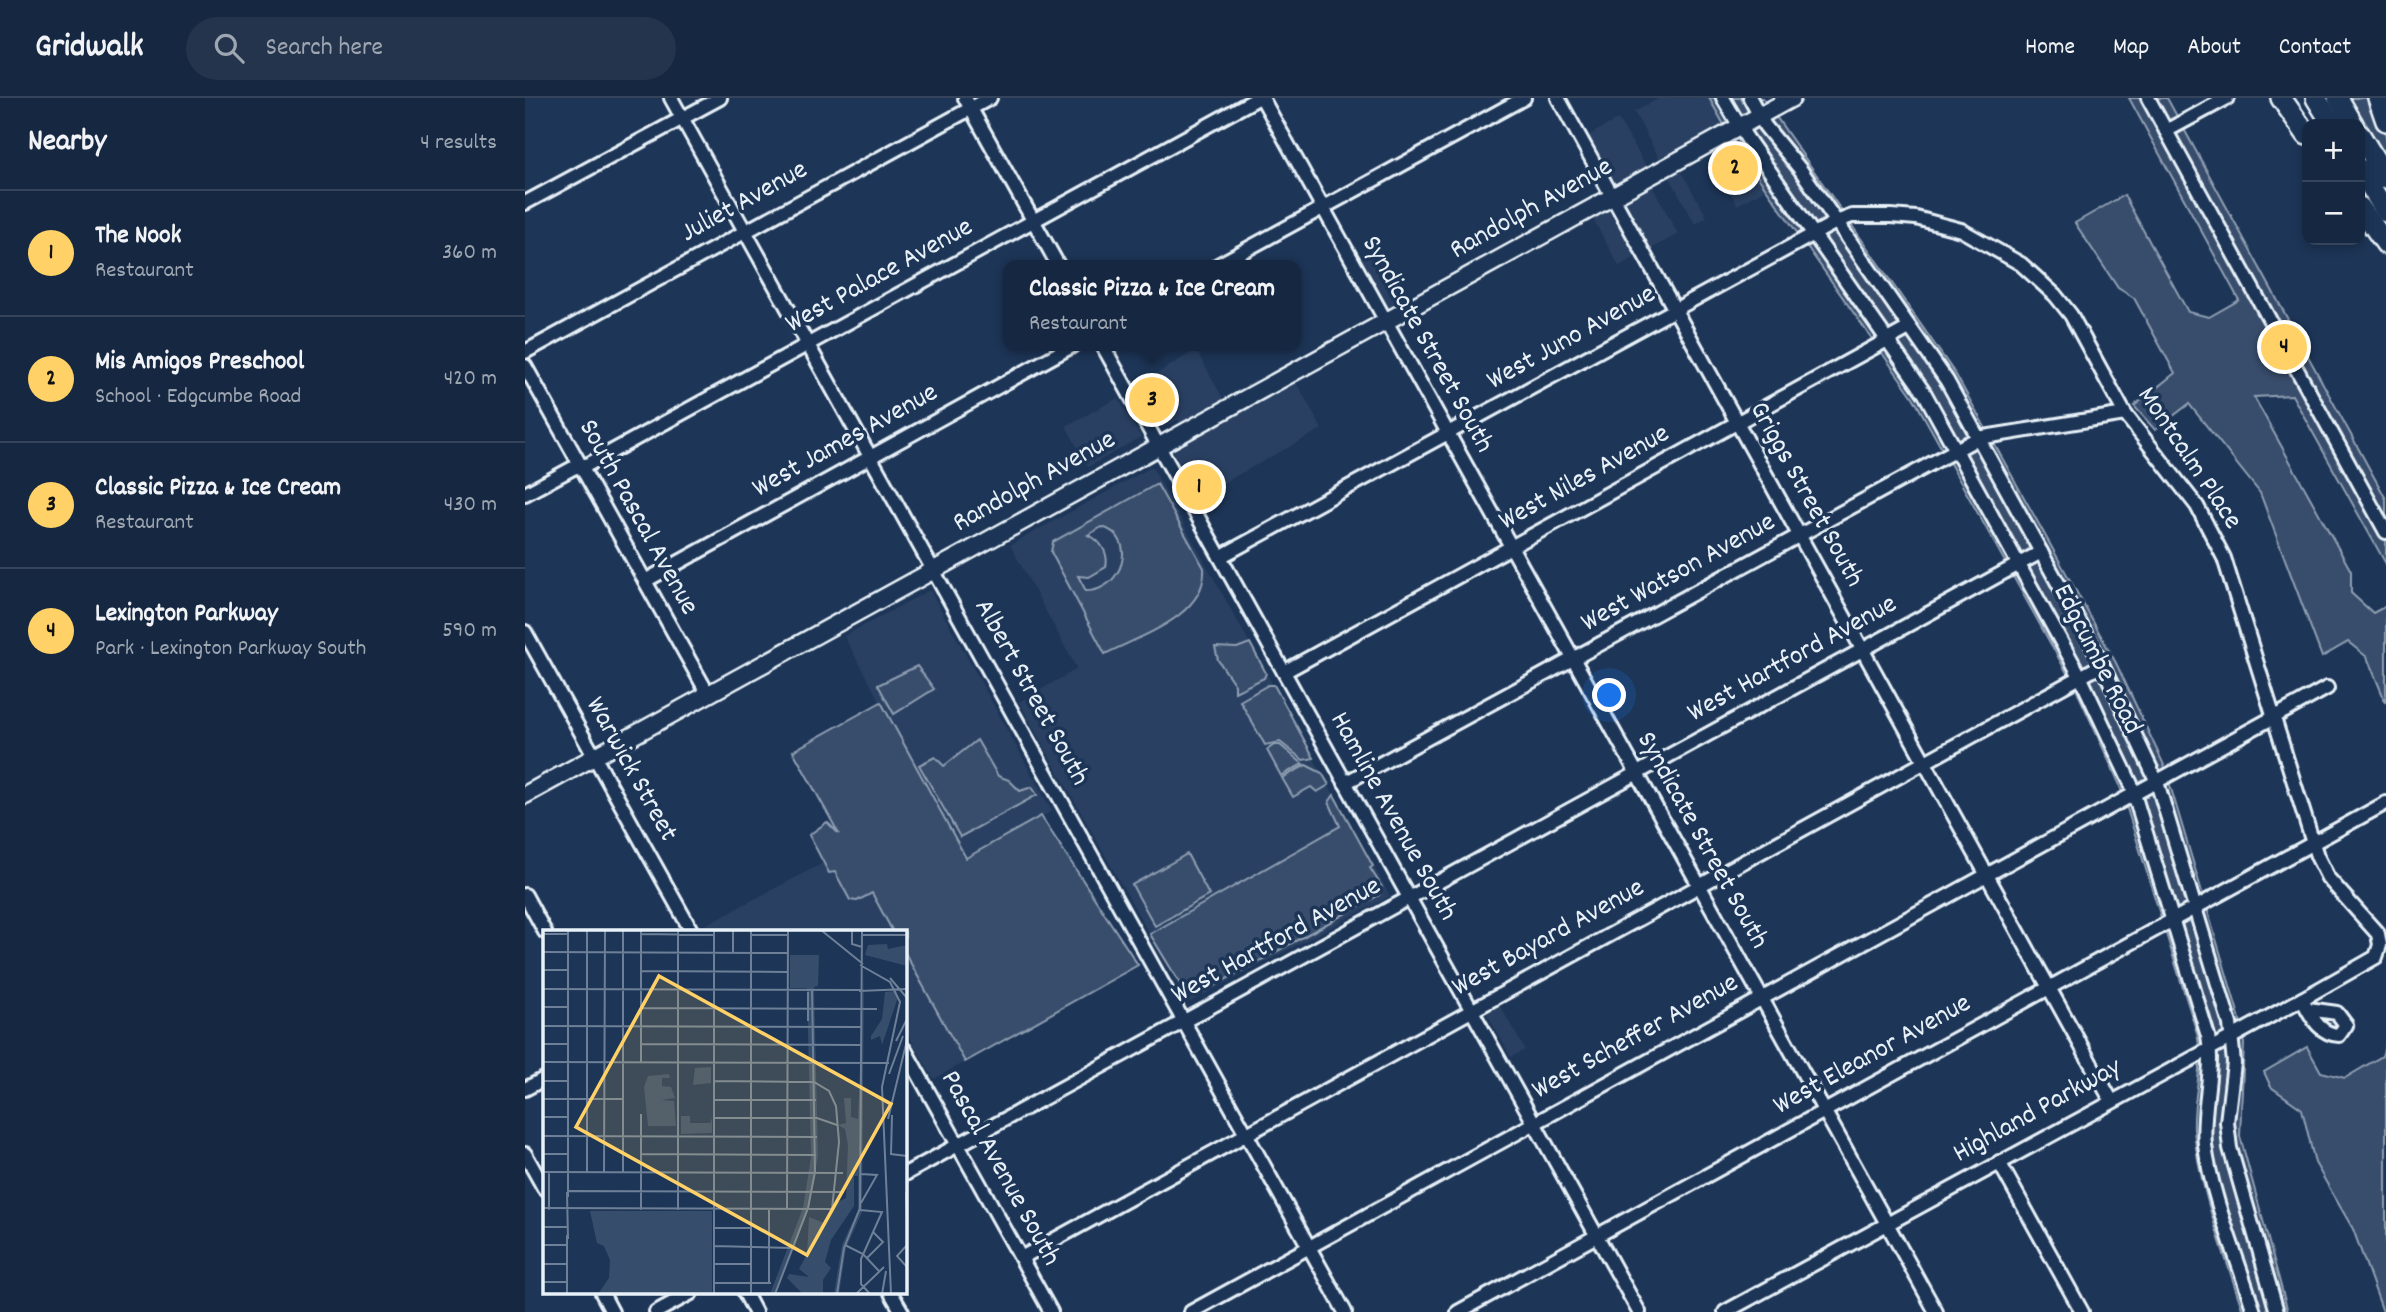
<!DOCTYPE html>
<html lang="en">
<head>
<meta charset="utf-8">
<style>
  body { margin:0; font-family:Dekko,sans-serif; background:#23344c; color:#f1f3f6 }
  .controls { position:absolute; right:21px; top:21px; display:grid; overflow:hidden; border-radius:14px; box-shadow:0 4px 10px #0003 }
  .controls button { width:63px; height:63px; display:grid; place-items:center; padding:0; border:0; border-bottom:2px solid #35445a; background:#162841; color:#f1f3f6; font:35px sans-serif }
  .you { position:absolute; left:1085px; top:598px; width:24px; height:24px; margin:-18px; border:5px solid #fff; border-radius:50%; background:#1a73e8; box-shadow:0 0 0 10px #1a73e833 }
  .badge { display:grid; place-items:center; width:46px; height:46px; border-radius:50%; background:#ffd166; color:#111; font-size:23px; font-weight:700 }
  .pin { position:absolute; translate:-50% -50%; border:4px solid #fff; box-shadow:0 2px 7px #0006 }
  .popup { position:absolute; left:478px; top:162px; width:298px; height:91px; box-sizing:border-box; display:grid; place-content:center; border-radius:14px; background:#162841; filter:drop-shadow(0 2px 5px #0005); font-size:23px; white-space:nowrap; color:#9ea6b1 }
  .popup b { font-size:26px; color:#f1f3f6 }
  .popup::after { content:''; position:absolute; left:50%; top:100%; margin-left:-14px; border:14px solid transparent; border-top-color:#162841 }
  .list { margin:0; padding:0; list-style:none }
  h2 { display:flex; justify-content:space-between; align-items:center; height:91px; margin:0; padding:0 28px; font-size:30px }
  h2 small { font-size:23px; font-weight:400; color:#9ea6b1 }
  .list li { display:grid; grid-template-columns:46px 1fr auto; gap:21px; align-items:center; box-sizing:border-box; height:126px; padding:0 28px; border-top:2px solid #35445a }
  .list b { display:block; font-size:26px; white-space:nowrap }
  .list p { margin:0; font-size:23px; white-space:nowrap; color:#9ea6b1 }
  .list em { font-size:23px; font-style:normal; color:#9ea6b1 }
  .icon { flex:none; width:38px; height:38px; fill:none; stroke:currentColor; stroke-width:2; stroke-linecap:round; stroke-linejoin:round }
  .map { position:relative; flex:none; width:1861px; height:1214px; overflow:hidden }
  header { display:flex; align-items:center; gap:42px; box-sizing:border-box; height:98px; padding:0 35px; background:#162841; border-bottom:2px solid #35445a }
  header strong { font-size:33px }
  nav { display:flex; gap:38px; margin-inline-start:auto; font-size:24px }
  .search { width:490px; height:63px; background:#23344c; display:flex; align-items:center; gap:18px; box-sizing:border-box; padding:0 24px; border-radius:38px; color:#9ea6b1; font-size:26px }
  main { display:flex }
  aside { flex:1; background:#162841 }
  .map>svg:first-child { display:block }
  .built { fill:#2a4162 }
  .green { fill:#374d6c; stroke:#909fb2; stroke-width:2; fill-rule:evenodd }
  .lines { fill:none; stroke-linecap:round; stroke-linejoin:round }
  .minor-casing { stroke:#e8f1f8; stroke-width:18 }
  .major-casing { stroke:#e8f1f8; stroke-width:21 }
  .highway-casing { stroke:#e8f1f8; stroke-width:24 }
  .minor { stroke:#1d3557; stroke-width:12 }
  .major { stroke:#1d3557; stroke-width:16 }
  .highway { stroke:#1d3557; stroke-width:19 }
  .labels { text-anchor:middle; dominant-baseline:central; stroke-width:7; stroke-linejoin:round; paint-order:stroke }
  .street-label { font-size:28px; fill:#e8f1f8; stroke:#1d3557 }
  .inset-road { fill:none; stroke:#6e8097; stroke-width:2 }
  .view { fill:#ffd166; fill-opacity:0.15; stroke:#ffd166; stroke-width:3.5 }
  .inset-edge { fill:none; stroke:#e8f1f8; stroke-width:3.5 }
</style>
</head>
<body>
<header>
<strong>Gridwalk</strong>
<div class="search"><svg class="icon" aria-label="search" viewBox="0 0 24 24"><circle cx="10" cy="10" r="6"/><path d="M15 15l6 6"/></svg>Search here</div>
<nav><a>Home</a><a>Map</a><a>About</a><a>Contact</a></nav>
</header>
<main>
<aside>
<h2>Nearby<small>4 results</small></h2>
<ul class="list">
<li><span class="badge">1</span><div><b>The Nook</b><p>Restaurant</p></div><em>360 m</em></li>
<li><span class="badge">2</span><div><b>Mis Amigos Preschool</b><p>School · Edgcumbe Road</p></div><em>420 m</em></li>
<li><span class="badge">3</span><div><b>Classic Pizza &amp; Ice Cream</b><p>Restaurant</p></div><em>430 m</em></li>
<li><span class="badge">4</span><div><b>Lexington Parkway</b><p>Park · Lexington Parkway South</p></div><em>590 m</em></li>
</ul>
</aside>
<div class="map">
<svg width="1861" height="1214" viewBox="0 0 1861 1214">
  <rect width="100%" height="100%" fill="#1d3557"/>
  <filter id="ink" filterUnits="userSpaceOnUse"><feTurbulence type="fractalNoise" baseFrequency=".0143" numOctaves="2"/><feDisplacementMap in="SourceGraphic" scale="14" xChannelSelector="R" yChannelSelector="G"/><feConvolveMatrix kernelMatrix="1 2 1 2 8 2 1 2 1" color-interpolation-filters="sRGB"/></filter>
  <g filter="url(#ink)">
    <!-- built -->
    <g class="built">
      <polygon points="1135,0 1184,0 1211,48 1241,91 1212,107 1182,50 1152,66 1182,119 1170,126 1109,14"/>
      <polygon points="1093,21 1128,79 1124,82 1153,136 1094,168 1063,112 1087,99 1056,42"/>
      <polygon points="851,151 884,211 860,225 828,164"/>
      <polygon points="671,252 704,311 766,275 797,331 700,384 671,395 649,354 665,343 653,322 637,331 613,287"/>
      <polygon points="593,300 616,339 563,369 541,328"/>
      <polygon points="627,369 865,798 663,905 494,604 552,571 485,447"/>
      <polygon points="405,492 527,713 441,761 319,538"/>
      <polygon points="323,752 368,834 182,834 178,828"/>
      <polygon points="380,855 440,964 409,981 380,931"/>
      <polygon points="975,908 1000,952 986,959 962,916"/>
    </g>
    <!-- green -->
    <g class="green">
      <path d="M1184,0H1238L1431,277L1591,565L1639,667L1715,921L1719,946L1715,1038L1763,1214H1718C1700,1155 1674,1093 1669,1032C1667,999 1680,968 1672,935L1594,685L1552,593L1388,299L1211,48Z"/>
      <polygon points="1604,0 1642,0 1861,401 1861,466 1767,297 1729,299 1826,473 1826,495 1848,515 1861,508 1861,605 1842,559 1823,544 1797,559 1735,395 1664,306 1630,332 1609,308 1650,275 1609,200 1593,190 1550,125 1599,97 1663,214 1684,219 1714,202"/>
      <polygon points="1825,0 1848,0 1861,38 1861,58"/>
      <path d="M632,386L679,470C682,518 615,538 580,556L526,454L528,444ZM577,429C614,439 598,493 561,493L553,478L564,479L581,469C584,455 576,443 563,437Z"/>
      <polygon points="725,545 741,575 739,580 710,594 710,587 693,562 690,549 712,550"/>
      <polygon points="392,568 409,591 369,616 353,587"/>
      <polygon points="743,587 749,587 789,660 778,662 755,644 740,647 715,603"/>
      <polygon points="356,604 441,760 516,718 613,867 440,964 380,855 380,834 368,834 347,795 332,803 325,802 310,774 304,775 284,737 302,724 314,736 268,653"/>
      <polygon points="452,642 473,678 484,682 495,693 507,689 512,697 435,739 394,667 410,659 419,668"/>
      <polygon points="749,647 755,647 778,666 756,678 742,652"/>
      <polygon points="781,667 797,675 804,687 792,694 786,689 768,699 757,680"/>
      <polygon points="809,697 848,768 845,770 857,789 854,797 669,899 662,897 625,836 815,728 804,704"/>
      <polygon points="662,756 684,797 630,828 607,787"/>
      <polygon points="1861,945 1861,1214 1858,1214 1828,1131 1790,1065 1777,1011 1746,989 1739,974 1782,949 1796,974 1820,980 1857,958"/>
    </g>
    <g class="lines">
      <defs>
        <g id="minor">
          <polyline points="146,0 820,1214"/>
          <polyline points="440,0 533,167"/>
          <polyline points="737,0 1411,1214"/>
          <polyline points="1033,0 1586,1002"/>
          <path d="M1198,0L1221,39L1400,296L1555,578L1606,686L1683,938C1690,974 1676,1011 1680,1047C1686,1098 1714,1163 1729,1214"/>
          <polyline points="1225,0 1240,28 1275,71 1422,283 1573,558 1632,684 1705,926 1709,965 1702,1024 1705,1050 1752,1214"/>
          <polyline points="1623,0 1861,434"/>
          <polyline points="1641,33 1702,0"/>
          <polyline points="0,105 195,0"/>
          <polyline points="693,167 999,0"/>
          <polyline points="578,248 1114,1214"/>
          <polyline points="0,254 465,0"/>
          <polyline points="0,268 183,596"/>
          <polyline points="0,396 48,370 64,366 733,0"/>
          <polyline points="695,459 1311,124 1327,118 1366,118 1391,120 1436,132 1496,166 1530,197 1546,217 1600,316 1672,408 1699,460 1792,758 1803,780 1853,836 1855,847 1851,859 1777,901 1200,1214"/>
          <polyline points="120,483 547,248"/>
          <polyline points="0,534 167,834"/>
          <polyline points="759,574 1384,230"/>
          <polyline points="820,685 1453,340 1600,316"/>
          <polyline points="0,797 20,834"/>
          <path d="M1777,901C1786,917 1793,936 1814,937L1821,927L1812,915L1783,911"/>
          <polyline points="380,952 526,1214"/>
          <polyline points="0,991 19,981"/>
          <polyline points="0,1056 19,1090"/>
          <polyline points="1474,1064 1557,1214"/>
          <polyline points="380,1076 1516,454"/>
          <polyline points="496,1160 1577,567"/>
          <polyline points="77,1195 87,1214"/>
          <polyline points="220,1195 230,1214"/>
          <polyline points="366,1195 377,1214"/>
          <polyline points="131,1214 166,1195"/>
          <polyline points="666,1214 1802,590"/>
          <polyline points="933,1214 1861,705"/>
        </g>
        <polyline id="major" points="0,697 1267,0"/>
        <g id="highway">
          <polyline points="1756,0 1782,37"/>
          <polyline points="1791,0 1807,26"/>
          <polyline points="1813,0 1828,26"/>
          <polyline points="1853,0 1861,23"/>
          <polyline points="1835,37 1861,80"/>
          <polyline points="1835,71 1861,114"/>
          <polyline points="1835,109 1861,146"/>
        </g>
      </defs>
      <!-- minor casing -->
      <use href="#minor" class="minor-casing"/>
      <!-- major casing -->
      <use href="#major" class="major-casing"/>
      <!-- highway casing -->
      <use href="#highway" class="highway-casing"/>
      <!-- minor -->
      <use href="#minor" class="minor"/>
      <!-- major -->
      <use href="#major" class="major"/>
      <!-- highway -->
      <use href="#highway" class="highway"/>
    </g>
  </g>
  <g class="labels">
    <!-- street labels -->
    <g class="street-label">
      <text transform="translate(220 105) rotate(-29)">Juliet Avenue</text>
      <text transform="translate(1007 112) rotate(-29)">Randolph Avenue</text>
      <text transform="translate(355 179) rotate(-29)">West Palace Avenue</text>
      <text transform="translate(1047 241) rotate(-29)">West Juno Avenue</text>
      <text transform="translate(901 247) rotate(61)">Syndicate Street South</text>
      <text transform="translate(321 344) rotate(-29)">West James Avenue</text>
      <text transform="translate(1663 361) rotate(56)">Montcalm Place</text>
      <text transform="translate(1060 381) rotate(-29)">West Niles Avenue</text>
      <text transform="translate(510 385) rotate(-29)">Randolph Avenue</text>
      <text transform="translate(1280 397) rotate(61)">Griggs Street South</text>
      <text transform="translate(112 420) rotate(61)">South Pascal Avenue</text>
      <text transform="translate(1154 476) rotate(-29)">West Watson Avenue</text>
      <text transform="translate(1268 562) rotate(-29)">West Hartford Avenue</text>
      <text transform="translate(1571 562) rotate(63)">Edgcumbe Road</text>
      <text transform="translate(505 595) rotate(61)">Albert Street South</text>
      <text transform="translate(105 672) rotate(61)">Warwick Street</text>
      <text transform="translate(867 719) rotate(61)">Hamline Avenue South</text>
      <text transform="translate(1176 743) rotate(61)">Syndicate Street South</text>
      <text transform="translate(1024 841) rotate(-29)">West Bayard Avenue</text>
      <text transform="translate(752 844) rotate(-29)">West Hartford Avenue</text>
      <text transform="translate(1111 940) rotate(-29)">West Scheffer Avenue</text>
      <text transform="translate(1348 958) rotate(-29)">West Eleanor Avenue</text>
      <text transform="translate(1513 1014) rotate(-29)">Highland Parkway</text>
      <text transform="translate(474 1071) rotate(61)">Pascal Avenue South</text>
    </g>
  </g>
  <!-- overview -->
  <g transform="translate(18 832)">
    <rect width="364" height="364" fill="#1d3557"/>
    <path d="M344,14L345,19L364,15V36L322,25L325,15ZM247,25H276L275,56L271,57L275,226L266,278L233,364H227L260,278L268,227L264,58H247ZM321,41L319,282L303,318L296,364H291L299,315L315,280V246H311V276L288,310L282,332L288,338L280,350V364L259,363L244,348L246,344L266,347L256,339L264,324L266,287L281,293L290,274L303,268L305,215L302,199L295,195L303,193L301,168H308V187L315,189ZM353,61L355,67L339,115L337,106L328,110V106L339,89L342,62ZM168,137V153L150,155L152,138ZM126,144L127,148H119V156L128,157L132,168L119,170L131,171L133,196H105L101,157L105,146ZM138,186H147V193H167L169,188V203L138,204ZM47,281H169V364H55L66,348L67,330L61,316L54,313Z" fill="#374d6c"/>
    <path class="inset-road" d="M80,0V243M98,0V133M135,0V280M171,0V364M208,0V364M278,0L320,34M309,0V14L319,17M0,4H25M98,4L171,5M208,5H245M319,5H364M0,22L245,23M190,23V0M317,35L347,52L357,72L339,157L348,364M0,40H25M98,41L245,42M347,48L364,68M0,59L319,60M316,61L364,59M0,77H25M98,78L334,79M265,91V62M0,96L318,97M353,111L364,89M0,114H25M98,114L318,115M0,132L346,133M318,133L319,0M346,144L360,106M0,151H24M0,169H80M171,170H273M98,184V280M349,185L348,224L364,226M0,187H24M171,188H274L294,195M345,189L364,110M0,206L274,207M0,224H24M98,224L273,225M0,242L300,243M6,242V280M44,242V0M61,243L62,0M26,261L301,262M24,262L25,309M363,262L364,290M25,267V0M318,273L334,245L318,244M0,278L289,279L296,212L293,176L286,161L271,152L171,151M244,280L245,0M317,280L339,282L318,329V354L327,364M0,297H24M171,298H208M0,315H25M302,315L320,324L336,341M364,315L354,326L364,337M171,316L250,318M324,328L340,312L330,302M0,334H24M171,334H208M0,352H24M171,353H228M226,353V280M24,364V305M232,364L265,278L272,242L269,59M294,364L301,318L317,278L318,133M313,364L341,337M339,364L343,341"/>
    <path class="view" d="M116,46L348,174L264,325L33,197Z"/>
    <rect width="364" height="364" class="inset-edge"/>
  </g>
</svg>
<div class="controls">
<button>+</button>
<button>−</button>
</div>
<div class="you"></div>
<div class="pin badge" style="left:674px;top:389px">1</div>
<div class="pin badge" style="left:1210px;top:70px">2</div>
<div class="pin badge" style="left:627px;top:302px">3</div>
<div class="popup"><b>Classic Pizza &amp; Ice Cream</b>Restaurant</div>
<div class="pin badge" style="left:1759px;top:249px">4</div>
</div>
</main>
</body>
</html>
